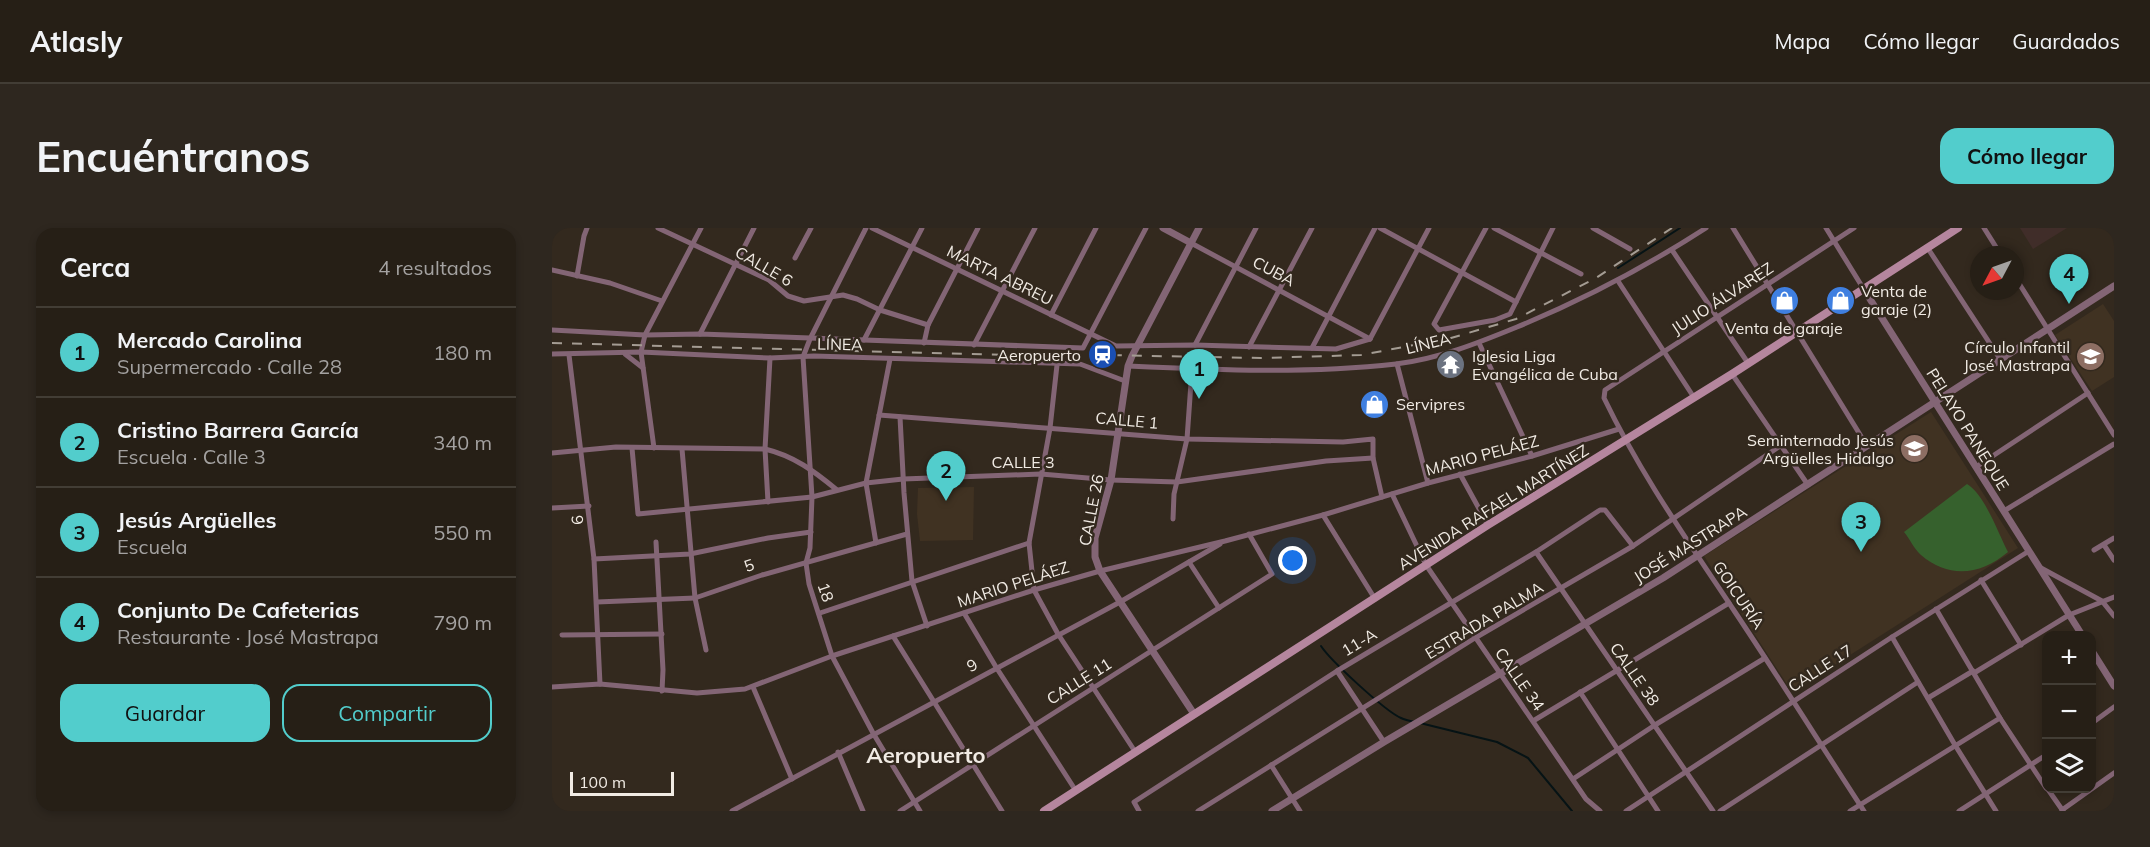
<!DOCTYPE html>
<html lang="es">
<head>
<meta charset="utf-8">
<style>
  body { margin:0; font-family:Mulish,sans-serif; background:#2e271f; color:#f1f3f6 }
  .controls { position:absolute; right:18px; bottom:18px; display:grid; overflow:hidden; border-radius:12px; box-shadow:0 3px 9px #0003 }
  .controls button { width:54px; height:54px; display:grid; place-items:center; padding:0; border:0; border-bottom:2px solid #423d35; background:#261f16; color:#f1f3f6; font:30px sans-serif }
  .compass { position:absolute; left:1418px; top:18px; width:54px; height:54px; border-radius:50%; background:#261f16; box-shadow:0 3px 9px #0003; rotate:229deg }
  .scale { position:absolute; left:18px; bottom:15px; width:104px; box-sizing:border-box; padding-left:6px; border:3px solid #f1ebe4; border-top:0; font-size:16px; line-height:21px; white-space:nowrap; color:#f1ebe4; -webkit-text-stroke:4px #33291e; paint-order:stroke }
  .you { position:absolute; left:741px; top:333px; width:21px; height:21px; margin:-15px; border:4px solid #fff; border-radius:50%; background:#1a73e8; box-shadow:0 0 0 9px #1a73e833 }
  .badge { display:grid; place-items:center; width:39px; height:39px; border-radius:50%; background:#52cdcc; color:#111; font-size:20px; font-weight:700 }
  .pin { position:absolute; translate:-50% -50px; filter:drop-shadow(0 2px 3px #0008) }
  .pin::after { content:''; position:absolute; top:32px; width:21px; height:18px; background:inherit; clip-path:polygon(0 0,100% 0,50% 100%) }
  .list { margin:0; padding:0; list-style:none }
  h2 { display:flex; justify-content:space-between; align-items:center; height:78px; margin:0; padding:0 24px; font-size:26px }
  h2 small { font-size:20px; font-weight:400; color:#a4a2a1 }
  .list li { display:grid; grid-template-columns:39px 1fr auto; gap:18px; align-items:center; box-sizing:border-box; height:90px; padding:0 24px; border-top:2px solid #423d35 }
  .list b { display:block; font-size:22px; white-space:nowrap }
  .list p { margin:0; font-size:20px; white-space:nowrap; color:#a4a2a1 }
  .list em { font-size:20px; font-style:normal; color:#a4a2a1 }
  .actions { display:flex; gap:12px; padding:18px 24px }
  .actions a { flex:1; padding:14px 0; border:2px solid #52cdcc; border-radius:18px; text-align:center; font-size:21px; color:#52cdcc }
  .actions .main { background:#52cdcc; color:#111 }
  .icon { flex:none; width:33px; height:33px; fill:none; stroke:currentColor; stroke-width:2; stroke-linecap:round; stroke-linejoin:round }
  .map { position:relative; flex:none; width:1562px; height:583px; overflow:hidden; border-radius:18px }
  header { display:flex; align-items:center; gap:36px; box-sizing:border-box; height:84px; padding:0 30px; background:#261f16; border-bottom:2px solid #423d35 }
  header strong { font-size:28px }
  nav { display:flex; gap:33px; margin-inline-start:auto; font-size:21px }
  .intro { display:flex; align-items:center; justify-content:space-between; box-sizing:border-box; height:144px; padding:0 36px }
  h1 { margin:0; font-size:42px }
  .button { padding:15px 27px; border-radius:18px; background:#52cdcc; color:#111; font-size:21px; font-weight:700 }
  main { display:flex; gap:36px; padding:0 36px }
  aside { flex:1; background:#261f16; border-radius:18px; box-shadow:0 3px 9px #0003 }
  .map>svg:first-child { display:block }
  .built { fill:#403222 }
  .medical { fill:#402d29 }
  .green { fill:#36612d }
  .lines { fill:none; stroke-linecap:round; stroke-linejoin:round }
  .stream { stroke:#061315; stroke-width:2 }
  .minor { stroke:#836575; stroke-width:5 }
  .tertiary { stroke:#836575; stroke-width:7 }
  .secondary { stroke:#b5869e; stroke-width:8 }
  .rail { stroke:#a49c93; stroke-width:2; stroke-dasharray:10 10; stroke-linecap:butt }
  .labels { text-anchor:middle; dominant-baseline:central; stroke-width:5; stroke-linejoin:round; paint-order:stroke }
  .street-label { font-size:16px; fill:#f1ebe4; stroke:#33291e }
  .poi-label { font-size:16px; fill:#f1ebe4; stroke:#33291e; text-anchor:start }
  .district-label { font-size:22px; font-weight:bold; fill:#f1ebe4; stroke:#33291e }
</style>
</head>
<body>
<header>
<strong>Atlasly</strong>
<nav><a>Mapa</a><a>Cómo llegar</a><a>Guardados</a></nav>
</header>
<div class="intro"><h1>Encuéntranos</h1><a class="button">Cómo llegar</a></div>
<main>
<aside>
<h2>Cerca<small>4 resultados</small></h2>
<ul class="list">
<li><span class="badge">1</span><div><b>Mercado Carolina</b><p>Supermercado · Calle 28</p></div><em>180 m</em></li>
<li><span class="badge">2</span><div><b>Cristino Barrera García</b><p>Escuela · Calle 3</p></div><em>340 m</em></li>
<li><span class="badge">3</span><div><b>Jesús Argüelles</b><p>Escuela</p></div><em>550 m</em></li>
<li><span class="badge">4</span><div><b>Conjunto De Cafeterias</b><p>Restaurante · José Mastrapa</p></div><em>790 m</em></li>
</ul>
<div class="actions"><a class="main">Guardar</a><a>Compartir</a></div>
</aside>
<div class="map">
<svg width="1562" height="583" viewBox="0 0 1562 583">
  <rect width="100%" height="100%" fill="#33291e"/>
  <!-- built -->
  <g class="built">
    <polygon points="1551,76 1562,93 1562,149 1540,163 1503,107"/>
    <polygon points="1379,184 1466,320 1240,464 1152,328"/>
    <polygon points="422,259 421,312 368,313 365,286 366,260"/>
  </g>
  <!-- medical -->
  <polygon class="medical" points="1468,0 1515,0 1481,21"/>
  <!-- green -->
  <path class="green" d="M1415,256C1433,267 1446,305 1456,324C1429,347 1397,351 1369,327C1362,321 1358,311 1352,304Z"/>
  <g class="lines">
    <!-- stream -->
    <g class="stream">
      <polyline points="1066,40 1128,0"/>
      <path d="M769,418C778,432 833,483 849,490C853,492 858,493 863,494"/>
      <polyline points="868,495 945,514 976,530 1020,583"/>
    </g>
    <!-- minor -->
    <g class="minor">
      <polyline points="106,0 217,52 236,68 252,73 291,67 305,71 328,82 376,97"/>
      <polyline points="314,0 258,111 251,129 260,269 258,320 254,335 257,356 280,428 321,505 368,583"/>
      <polyline points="320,0 564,118 643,117 784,121 818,111"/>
      <polyline points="828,0 964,74"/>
      <polyline points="934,0 882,96 887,102 943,92 958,86 1001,0"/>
      <polyline points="942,0 1029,46"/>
      <polyline points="1041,0 1078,21"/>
      <polyline points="1181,0 1315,218"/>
      <polyline points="1274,0 1311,60"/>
      <path d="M1302,0L1053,162L1052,170C1089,247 1136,313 1183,384C1227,450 1269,517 1312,583"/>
      <polyline points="1432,0 1449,27"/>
      <polyline points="639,15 818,111"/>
      <polyline points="1375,19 1448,131"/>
      <polyline points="1120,22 1196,135"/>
      <polyline points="243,30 259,0"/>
      <polyline points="0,42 58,55 110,73"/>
      <polyline points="25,48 32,8 35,0"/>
      <polyline points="1463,49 1562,207"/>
      <polyline points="1066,53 1141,168"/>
      <polyline points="499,87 544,0"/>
      <polyline points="0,102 93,107 148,106 531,120 594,0"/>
      <polyline points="148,106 202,0"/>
      <polyline points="818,111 877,0"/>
      <polyline points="312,112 370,0"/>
      <polyline points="372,115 376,97 426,0"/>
      <polyline points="927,115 980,228"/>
      <polyline points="422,117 483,0"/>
      <polyline points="643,117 704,0"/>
      <polyline points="697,119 760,0"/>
      <polyline points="760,120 823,0"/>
      <polyline points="0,126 89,124 218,130 262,128 528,136 573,153"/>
      <polyline points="73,126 91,140"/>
      <polyline points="17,127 42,331 48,456"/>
      <polyline points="845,136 876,255"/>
      <polyline points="505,137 498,200 477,315 482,362 506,406 584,525"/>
      <path d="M576,138C665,142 755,146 844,136C886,131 926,115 965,99C1033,71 1092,40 1154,0"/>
      <polyline points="1180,146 1256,257"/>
      <polyline points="327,187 635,211 791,214 821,211 821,230 830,269"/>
      <polyline points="348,189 352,265 360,353 375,398"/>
      <polyline points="80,220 86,286 260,269 314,255 351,251 489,246 559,252 625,254 774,233 821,230"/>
      <polyline points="102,220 89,124 93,107 149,0"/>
      <polyline points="130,221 143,370 154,422"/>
      <path d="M0,225L64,219L213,221C242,228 262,243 285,262"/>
      <polyline points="1424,239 1536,165"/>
      <polyline points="908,246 936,297"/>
      <polyline points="840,266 874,337 1034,571 1048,583"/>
      <polyline points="216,274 213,221 218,130"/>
      <polyline points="0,280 37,278"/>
      <polyline points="1452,283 1562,216"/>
      <polyline points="771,287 823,371"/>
      <polyline points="621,291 622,266 635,211 640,141"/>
      <polyline points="104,314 111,442 110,463"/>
      <polyline points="324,315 314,255 338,131"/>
      <polyline points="1552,317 1562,332"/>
      <polyline points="1542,322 1562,310"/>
      <polyline points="984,324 1161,583"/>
      <polyline points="42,331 138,326 216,310 259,304"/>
      <polyline points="637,334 667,380"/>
      <polyline points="1489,340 1550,373 1562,388"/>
      <polyline points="1429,352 1469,417"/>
      <polyline points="45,374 143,370 210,347 355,306"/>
      <polyline points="1384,381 1448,490 1494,560"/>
      <polyline points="268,385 477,315"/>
      <polyline points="412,385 444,439 524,563"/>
      <polyline points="10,407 110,406"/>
      <polyline points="341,408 450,583"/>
      <polyline points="1340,409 1403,517 1444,583"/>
      <polyline points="785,443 832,514"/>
      <polyline points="1422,445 1517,387 1562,369"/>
      <polyline points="0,459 48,456 145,465 193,461 280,428 482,362 548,343 673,313 771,287 876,255 980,228 1067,201"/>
      <polyline points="201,459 240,551"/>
      <polyline points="1028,464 1106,583"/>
      <polyline points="1376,470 1421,443"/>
      <polyline points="981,493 1177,375"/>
      <polyline points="1540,495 1562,479"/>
      <polyline points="286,524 311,583"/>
      <polyline points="719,537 748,583"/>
      <polyline points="1021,551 1103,497 1213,430"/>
      <polyline points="1495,560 1511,583"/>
      <polyline points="1510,582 1562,545"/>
      <polyline points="180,583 568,374 668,316"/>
      <polyline points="348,583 720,346 697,306"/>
      <polyline points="587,583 582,574 785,443 984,324 1048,282 1053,282 1081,318"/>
      <polyline points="646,583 923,410 1081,318 1228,218"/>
      <polyline points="1074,583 1340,409 1477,323"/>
      <polyline points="1168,583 1366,454"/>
      <polyline points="1298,583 1448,490"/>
      <polyline points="1407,583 1494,527"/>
    </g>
    <!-- tertiary -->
    <g class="tertiary">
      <polyline points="611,0 639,15"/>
      <polyline points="1311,60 1530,407"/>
      <polyline points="1540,423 1562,458"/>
      <polyline points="642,486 548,343 543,329 543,310 559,252 576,138 580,128 647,0"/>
      <polyline points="720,583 832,514 1111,350 1562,58"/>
    </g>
    <!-- secondary -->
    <polyline class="secondary" points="492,583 936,297 1180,146 1406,0"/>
    <!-- rail -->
    <polyline class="rail" points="0,115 493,128 550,127 709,130 809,127 899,110 964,91 1044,50 1120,0"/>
  </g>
  <!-- icons -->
  <defs>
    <symbol id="shop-disc" viewBox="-11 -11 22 22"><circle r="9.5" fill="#3f7fe0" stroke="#33291e"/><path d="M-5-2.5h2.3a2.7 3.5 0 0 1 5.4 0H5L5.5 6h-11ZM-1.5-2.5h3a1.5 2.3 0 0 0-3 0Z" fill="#fff"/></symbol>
    <symbol id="station-disc" viewBox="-11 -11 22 22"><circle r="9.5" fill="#1a4fb4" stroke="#33291e"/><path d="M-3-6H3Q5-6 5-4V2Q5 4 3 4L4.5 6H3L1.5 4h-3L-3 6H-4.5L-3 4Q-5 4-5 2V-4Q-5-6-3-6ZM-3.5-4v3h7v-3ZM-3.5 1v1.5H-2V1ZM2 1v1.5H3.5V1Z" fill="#fff"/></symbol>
    <symbol id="school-disc" viewBox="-11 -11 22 22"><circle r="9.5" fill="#8d6e63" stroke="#33291e"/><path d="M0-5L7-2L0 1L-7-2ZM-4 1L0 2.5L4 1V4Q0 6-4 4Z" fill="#fff"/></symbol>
    <symbol id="temple-disc" viewBox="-11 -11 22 22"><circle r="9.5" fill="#6b7280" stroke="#33291e"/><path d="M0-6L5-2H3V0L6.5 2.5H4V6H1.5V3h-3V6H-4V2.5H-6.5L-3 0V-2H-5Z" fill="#fff"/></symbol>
  </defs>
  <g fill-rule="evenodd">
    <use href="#shop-disc" x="1216" y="56" width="33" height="33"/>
    <use href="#shop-disc" x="1272" y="56" width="33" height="33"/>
    <use href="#station-disc" x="534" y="110" width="33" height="33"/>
    <use href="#school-disc" x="1522" y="112" width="33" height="33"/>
    <use href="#temple-disc" x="882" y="120" width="33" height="33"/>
    <use href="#shop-disc" x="806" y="160" width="33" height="33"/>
    <use href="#school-disc" x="1346" y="204" width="33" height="33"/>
  </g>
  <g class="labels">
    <!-- street labels -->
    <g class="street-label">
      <text transform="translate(212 38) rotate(30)">CALLE 6</text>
      <text transform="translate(722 43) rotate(28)">CUBA</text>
      <text transform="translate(448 47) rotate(26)">MARTA ABREU</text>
      <text transform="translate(1170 70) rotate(-33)">JULIO ÁLVAREZ</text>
      <text transform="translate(876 115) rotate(-14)">LÍNEA</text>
      <text transform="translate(288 116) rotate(1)">LÍNEA</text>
      <text transform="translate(575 192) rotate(5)">CALLE 1</text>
      <text transform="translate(1416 201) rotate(58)">PELAYO PANEQUE</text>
      <text transform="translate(930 227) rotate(-15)">MARIO PELÁEZ</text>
      <text x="471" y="234">CALLE 3</text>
      <text transform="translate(941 279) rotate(-32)">AVENIDA RAFAEL MARTÍNEZ</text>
      <text transform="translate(539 282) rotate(-79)">CALLE 26</text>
      <text transform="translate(25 292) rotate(-96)">6</text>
      <text transform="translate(1138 316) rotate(-32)">JOSÉ MASTRAPA</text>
      <text transform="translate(197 337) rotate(-18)">5</text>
      <text transform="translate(461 356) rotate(-18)">MARIO PELÁEZ</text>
      <text transform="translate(274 364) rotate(71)">18</text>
      <text transform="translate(1187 367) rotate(56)">GOICURÍA</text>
      <text transform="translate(932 392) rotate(-31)">ESTRADA PALMA</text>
      <text transform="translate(807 414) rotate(-31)">11-A</text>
      <text transform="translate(420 437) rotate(-28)">9</text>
      <text transform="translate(1268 440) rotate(-33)">CALLE 17</text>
      <text transform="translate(1083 446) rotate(55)">CALLE 38</text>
      <text transform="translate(968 451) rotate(55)">CALLE 34</text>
      <text transform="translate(527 453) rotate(-32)">CALLE 11</text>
    </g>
    <!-- poi labels -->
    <g class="poi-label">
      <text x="1309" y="63">Venta de<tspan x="1309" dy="18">garaje (2)</tspan></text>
      <text x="1232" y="100" text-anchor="middle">Venta de garaje</text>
      <text x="1518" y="119" text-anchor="end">Círculo Infantil<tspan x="1518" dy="18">José Mastrapa</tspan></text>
      <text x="529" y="127" text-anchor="end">Aeropuerto</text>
      <text x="920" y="128">Iglesia Liga<tspan x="920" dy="18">Evangélica de Cuba</tspan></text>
      <text x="844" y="176">Servipres</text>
      <text x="1342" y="212" text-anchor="end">Seminternado Jesús<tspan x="1342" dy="18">Argüelles Hidalgo</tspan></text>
    </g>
    <!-- district labels -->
    <g class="district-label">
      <text x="374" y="527">Aeropuerto</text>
    </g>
  </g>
</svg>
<div class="controls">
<button>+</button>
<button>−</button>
<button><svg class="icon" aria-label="layers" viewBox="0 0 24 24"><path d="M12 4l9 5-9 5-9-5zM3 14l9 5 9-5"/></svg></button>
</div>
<svg class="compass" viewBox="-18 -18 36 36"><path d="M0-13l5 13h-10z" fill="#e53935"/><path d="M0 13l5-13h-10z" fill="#a4a2a1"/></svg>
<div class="scale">100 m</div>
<div class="you"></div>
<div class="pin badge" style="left:647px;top:171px">1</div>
<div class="pin badge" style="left:394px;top:273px">2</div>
<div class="pin badge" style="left:1309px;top:324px">3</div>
<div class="pin badge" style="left:1517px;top:76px">4</div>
</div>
</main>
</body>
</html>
